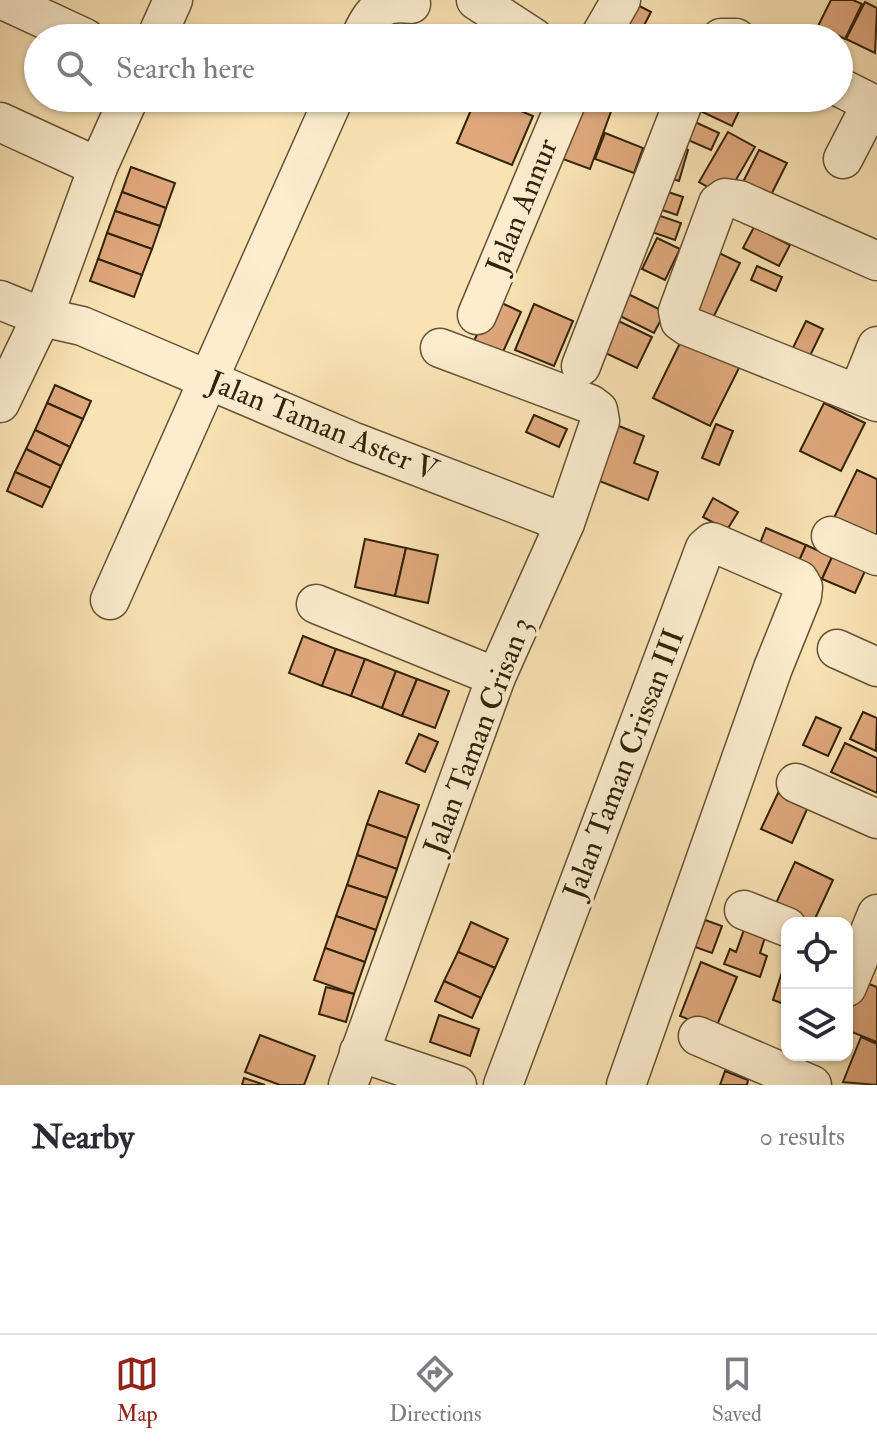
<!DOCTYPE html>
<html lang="en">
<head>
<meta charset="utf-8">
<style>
  body { margin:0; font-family:"IM FELL Double Pica",serif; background:#f2f2f3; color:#2b2b33 }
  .controls { position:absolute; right:24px; bottom:24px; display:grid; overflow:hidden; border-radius:16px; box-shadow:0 2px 6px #0004 }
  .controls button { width:72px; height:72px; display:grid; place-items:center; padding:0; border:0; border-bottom:2px solid #e1e1e2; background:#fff; color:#2b2b33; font:40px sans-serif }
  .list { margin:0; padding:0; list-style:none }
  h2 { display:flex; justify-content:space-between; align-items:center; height:104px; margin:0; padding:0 32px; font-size:34px }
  h2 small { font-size:26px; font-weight:400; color:#7c7c81 }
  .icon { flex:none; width:44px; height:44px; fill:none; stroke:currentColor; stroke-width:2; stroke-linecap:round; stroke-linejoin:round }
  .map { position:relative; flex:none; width:877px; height:1085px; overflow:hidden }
  .search { position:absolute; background:#fff; box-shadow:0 2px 6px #0004; left:24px; right:24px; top:24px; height:88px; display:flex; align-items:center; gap:20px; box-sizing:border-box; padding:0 28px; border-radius:44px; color:#7c7c81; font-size:30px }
  .sheet { height:248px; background:#fff }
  nav { display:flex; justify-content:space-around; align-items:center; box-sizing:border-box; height:112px; border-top:2px solid #e1e1e2; background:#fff; font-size:22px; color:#7c7c81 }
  nav a { display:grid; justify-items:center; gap:4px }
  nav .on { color:#8f2418 }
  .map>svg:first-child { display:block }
  .building { fill:#dea87c; stroke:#342209; stroke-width:2 }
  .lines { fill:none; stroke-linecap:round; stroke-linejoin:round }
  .minor-casing { stroke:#655234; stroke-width:41 }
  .minor { stroke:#fbedce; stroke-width:38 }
  .labels { text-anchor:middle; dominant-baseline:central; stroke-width:7; stroke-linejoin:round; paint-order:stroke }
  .street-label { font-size:30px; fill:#342209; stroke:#fbedce }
</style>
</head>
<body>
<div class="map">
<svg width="877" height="1085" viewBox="0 0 877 1085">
  <rect width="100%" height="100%" fill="#f9e3b4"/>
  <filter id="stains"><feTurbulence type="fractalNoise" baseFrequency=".0025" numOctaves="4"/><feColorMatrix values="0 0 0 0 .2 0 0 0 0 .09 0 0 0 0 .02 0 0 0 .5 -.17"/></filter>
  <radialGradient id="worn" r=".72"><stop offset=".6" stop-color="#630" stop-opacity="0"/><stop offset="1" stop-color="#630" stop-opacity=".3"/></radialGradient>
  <!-- building -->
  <g class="building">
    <polygon points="628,0 651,12 638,37 613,23"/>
    <polygon points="831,0 853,0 862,4 845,39 818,26"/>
    <polygon points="865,2 877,8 875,53 846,39"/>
    <polygon points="476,98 489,98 533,116 512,165 457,143"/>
    <polygon points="573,98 590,98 613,106 590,169 552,155"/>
    <polygon points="699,98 745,98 732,126 694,108"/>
    <polygon points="682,116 719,133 711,150 674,134"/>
    <polygon points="728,132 755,147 726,197 699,182"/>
    <polygon points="605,133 643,148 634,173 595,159"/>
    <polygon points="669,144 688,150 679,181 660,175"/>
    <polygon points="759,150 787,163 766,205 738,192"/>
    <polygon points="131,167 175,183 166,208 122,192"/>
    <polygon points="653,187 683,197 677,215 647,205"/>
    <polygon points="122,192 166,208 160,226 115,211"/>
    <polygon points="643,210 681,223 675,240 637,227"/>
    <polygon points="115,211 160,226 152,249 107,233"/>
    <polygon points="754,227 790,245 779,266 743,248"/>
    <polygon points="107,233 152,249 142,275 98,259"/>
    <polygon points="657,238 680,249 665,280 642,269"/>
    <polygon points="719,253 740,263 710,324 689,314"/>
    <polygon points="98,259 142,275 134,297 90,281"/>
    <polygon points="757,266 782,277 776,291 751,280"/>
    <polygon points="624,292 665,312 654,333 614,313"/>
    <polygon points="493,299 521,312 502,354 474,341"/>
    <polygon points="534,304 573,321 554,366 515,350"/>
    <polygon points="610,317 652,337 637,368 595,348"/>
    <polygon points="806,321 823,329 804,368 787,360"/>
    <polygon points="682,339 740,366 710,426 653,398"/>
    <polygon points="55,385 91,401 83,419 47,403"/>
    <polygon points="47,403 83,419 70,447 35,430"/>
    <polygon points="824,403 865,423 841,471 800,451"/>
    <polygon points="534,415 567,429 559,447 526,432"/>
    <polygon points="614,424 644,436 634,463 658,472 648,500 594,479"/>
    <polygon points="716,424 733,431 719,465 702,458"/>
    <polygon points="35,430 70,447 61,466 26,449"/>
    <polygon points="26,449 61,466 51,488 15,472"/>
    <polygon points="857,470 877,479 877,549 830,526"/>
    <polygon points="15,472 51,488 42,507 7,491"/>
    <polygon points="713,498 738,512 727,530 703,517"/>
    <polygon points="766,528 806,545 796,568 757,551"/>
    <polygon points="365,539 406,548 395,596 355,587"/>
    <polygon points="806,545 832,557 822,579 796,568"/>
    <polygon points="406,548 438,555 428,603 395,596"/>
    <polygon points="832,557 865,571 855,593 822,579"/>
    <polygon points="303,636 336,649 322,686 289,673"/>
    <polygon points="336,649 365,659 351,696 322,686"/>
    <polygon points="365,659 396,671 382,708 351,696"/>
    <polygon points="396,671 417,679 402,716 382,708"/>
    <polygon points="417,679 449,691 435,728 402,716"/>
    <polygon points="863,712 877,718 876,751 850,739"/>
    <polygon points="816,717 841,728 828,756 803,745"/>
    <polygon points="419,734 438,742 425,772 406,763"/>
    <polygon points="845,743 877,758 877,793 831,772"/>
    <polygon points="379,791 419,805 407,838 367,824"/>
    <polygon points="778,793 808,807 792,843 761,829"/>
    <polygon points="367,824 407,838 397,869 357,855"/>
    <polygon points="357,855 397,869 387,898 347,885"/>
    <polygon points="795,862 833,880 813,923 789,923 771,914"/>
    <polygon points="347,885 387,898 376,930 336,916"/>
    <polygon points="336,916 376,930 365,962 325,948"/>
    <polygon points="705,920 722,926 712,953 695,947"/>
    <polygon points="471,922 508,939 495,968 458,952"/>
    <polygon points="746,924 767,931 760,953 767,956 760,977 724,964 730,949 736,952"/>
    <polygon points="325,948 365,962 354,994 314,980"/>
    <polygon points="458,952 495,968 481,998 444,981"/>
    <polygon points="701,962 737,977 715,1030 680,1016"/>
    <polygon points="782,972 787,974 787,1005 773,1000"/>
    <polygon points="444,981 481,998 472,1018 435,1001"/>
    <polygon points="861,981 877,987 877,1042 847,1030 847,1016"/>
    <polygon points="326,987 354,994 346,1022 319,1014"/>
    <polygon points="439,1015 479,1029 470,1056 430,1042"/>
    <polygon points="260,1035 315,1056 304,1085 280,1085 245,1072"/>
    <polygon points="861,1037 877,1044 877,1085 843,1082"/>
    <polygon points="725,1071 748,1080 747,1085 720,1085"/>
    <polygon points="244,1078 265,1085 242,1085"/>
  </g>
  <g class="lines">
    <defs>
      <g id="minor">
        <polyline points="3,0 85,38"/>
        <polyline points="476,0 534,38"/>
        <polyline points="156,38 173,0"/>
        <path d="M360,38C372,12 380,0 411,4"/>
        <polyline points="599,38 621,0"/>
        <polyline points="721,38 736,38"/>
        <polyline points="839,87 877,106"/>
        <polyline points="0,122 98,167"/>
        <polyline points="843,159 872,103"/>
        <polyline points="877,261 739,200 725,198 718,203 678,311 680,321 687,326 877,402"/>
        <polyline points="0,300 42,317 82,326 354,442 565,523"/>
        <polyline points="477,315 568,98"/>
        <polyline points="581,366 685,98"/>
        <polyline points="858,393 877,346"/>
        <polyline points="0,403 50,299 98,167 129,98"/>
        <polyline points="831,536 877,556"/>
        <polyline points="110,600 334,98"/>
        <polyline points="316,604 496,677"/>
        <polyline points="837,649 877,667"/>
        <polyline points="796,783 877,819"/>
        <polyline points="744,910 787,927"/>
        <polyline points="847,987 877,914"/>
        <polyline points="698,1036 812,1085"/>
        <polyline points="359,1052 457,1085"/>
        <polyline points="348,1085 496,677 565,523 600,421 598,410 590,404 440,348"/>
        <polyline points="503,1085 705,548 712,542 799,580 803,587 802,596 773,668 626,1085"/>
      </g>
    </defs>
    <!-- minor casing -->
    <use href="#minor" class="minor-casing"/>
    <!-- minor -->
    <use href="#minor" class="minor"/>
  </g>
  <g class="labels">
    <!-- street labels -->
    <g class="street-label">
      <text transform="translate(522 206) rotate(-68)">Jalan Annur</text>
      <text transform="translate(323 426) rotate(22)">Jalan Taman Aster V</text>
      <text transform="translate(478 736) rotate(-69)">Jalan Taman Crisan 3</text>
      <text transform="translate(624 764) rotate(-69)">Jalan Taman Crissan III</text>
    </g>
  </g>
  <rect width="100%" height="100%" filter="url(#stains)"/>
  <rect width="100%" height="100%" fill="url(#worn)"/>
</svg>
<div class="controls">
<button><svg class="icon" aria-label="locate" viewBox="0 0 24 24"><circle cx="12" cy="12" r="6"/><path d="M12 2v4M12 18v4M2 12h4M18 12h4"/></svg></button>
<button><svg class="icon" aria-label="layers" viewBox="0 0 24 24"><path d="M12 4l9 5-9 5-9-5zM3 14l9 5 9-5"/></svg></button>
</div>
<div class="search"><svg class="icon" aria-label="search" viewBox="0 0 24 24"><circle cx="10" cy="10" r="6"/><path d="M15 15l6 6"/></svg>Search here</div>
</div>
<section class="sheet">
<h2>Nearby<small>0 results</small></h2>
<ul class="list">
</ul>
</section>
<nav>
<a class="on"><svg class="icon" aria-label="map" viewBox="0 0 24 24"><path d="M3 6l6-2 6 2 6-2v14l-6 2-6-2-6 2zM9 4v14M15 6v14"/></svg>Map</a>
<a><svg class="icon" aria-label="directions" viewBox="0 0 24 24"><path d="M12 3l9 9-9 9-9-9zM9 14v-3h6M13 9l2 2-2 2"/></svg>Directions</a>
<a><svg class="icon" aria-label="saved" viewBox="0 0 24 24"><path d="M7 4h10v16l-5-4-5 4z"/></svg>Saved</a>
</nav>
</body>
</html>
